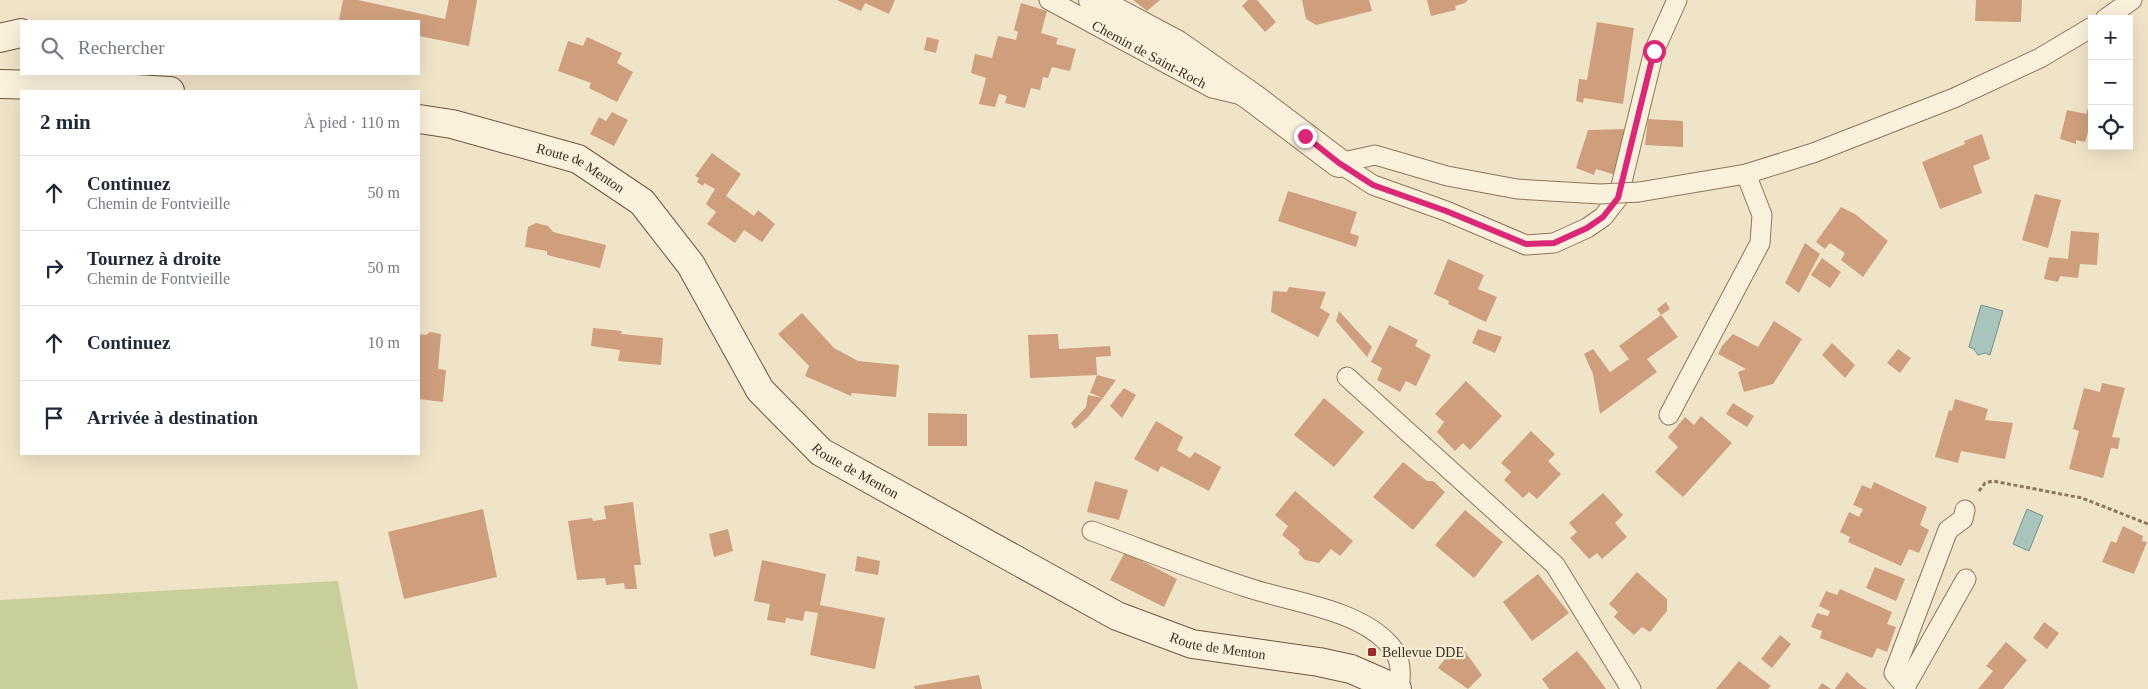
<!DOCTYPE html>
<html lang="fr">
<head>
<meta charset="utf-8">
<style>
  body { margin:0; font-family:Georgia,serif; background:#f2f2f3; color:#1f2937 }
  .controls { position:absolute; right:15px; top:15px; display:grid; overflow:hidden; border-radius:0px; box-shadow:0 5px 20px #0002 }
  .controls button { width:45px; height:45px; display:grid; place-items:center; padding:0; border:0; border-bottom:1px solid #e0e1e3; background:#fff; color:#1f2937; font:25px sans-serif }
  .stop { position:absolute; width:15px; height:15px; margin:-11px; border:4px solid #db2777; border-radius:50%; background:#fff }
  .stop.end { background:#db2777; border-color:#fff; box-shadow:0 1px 5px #0008 }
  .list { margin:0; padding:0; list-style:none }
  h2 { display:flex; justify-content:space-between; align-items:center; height:65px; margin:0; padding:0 20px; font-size:21px }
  h2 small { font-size:16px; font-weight:400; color:#747a83 }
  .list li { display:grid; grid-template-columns:32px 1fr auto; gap:15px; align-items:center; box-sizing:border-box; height:75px; padding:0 20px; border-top:1px solid #e0e1e3 }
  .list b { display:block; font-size:19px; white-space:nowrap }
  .list p { margin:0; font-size:16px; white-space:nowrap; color:#747a83 }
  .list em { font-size:16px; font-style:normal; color:#747a83 }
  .icon { flex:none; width:28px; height:28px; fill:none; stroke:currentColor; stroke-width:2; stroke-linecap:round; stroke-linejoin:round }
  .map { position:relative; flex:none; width:2148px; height:689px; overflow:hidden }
  .search { position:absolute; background:#fff; box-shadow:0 5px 20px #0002; left:20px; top:20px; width:400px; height:55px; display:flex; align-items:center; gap:12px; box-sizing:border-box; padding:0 18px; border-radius:0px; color:#747a83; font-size:19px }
  .panel { position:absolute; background:#fff; box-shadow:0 5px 20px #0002; left:20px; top:90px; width:400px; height:365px; border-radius:0px }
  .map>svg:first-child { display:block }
  .green { fill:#c9cf9b }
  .water { fill:#a9c4bc; stroke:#6f938a }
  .building { fill:#cf9f7d }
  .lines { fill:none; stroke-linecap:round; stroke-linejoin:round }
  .lane-casing { stroke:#8d765c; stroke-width:21 }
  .street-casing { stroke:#8d765c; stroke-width:30 }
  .secondary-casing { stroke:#6f573f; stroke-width:30 }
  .path { stroke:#8d765c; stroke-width:3; stroke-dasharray:4 2.5; stroke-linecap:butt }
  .lane { stroke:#faf1dc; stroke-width:19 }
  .street { stroke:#faf1dc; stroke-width:28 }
  .secondary { stroke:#faf1dc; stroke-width:28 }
  .lane-bridge-casing { stroke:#8d765c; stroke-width:21; stroke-linecap:butt }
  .lane-bridge { stroke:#faf1dc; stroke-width:19 }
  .route { stroke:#db2777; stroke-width:6 }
  .poi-dot { fill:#9e2a2b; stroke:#f7eed8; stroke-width:2 }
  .labels { text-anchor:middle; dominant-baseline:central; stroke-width:4.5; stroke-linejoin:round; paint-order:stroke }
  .street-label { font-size:14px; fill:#3d2e20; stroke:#f7eed8 }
  .poi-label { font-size:14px; fill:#3d2e20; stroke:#f7eed8; text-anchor:start }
</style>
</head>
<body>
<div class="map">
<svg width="2148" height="689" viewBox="0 0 2148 689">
  <rect width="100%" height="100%" fill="#f0e4c8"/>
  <!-- green -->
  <polygon class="green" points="338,581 358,689 0,689 0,600"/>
  <!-- water -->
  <g class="water">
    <polygon points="1981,305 2003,311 1990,355 1985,353 1978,355 1974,349 1969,347"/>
    <polygon points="2027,509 2043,516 2029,551 2013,544"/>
  </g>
  <!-- building -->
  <g class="building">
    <polygon points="343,0 358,0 445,19 449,0 477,0 469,46 419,36 419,21 339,20"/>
    <polygon points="837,0 895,0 889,14 865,3 861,11"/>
    <polygon points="1133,0 1160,0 1147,11"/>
    <polygon points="1248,0 1257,0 1276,22 1265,32 1242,6"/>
    <polygon points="1302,0 1369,0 1372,11 1316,25 1306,19"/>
    <polygon points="1427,0 1468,0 1465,3 1455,6 1456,10 1431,16"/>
    <polygon points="1976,0 2022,0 2021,22 1975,21"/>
    <polygon points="1021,3 1047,11 1041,33 1058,38 1056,44 1076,49 1070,71 1052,67 1048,78 1043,77 1040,90 1031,88 1025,108 1005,103 1007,96 999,94 995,107 979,104 986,78 971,73 975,54 992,58 998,36 1016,40 1018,32 1014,30"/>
    <polygon points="1597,22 1634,28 1623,104 1584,98 1583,103 1576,101 1579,79 1587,80"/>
    <polygon points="587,37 622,53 617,63 633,72 617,102 589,88 591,83 558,71 568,41 583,46"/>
    <polygon points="927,37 939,40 936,53 924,50"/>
    <polygon points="2090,102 2092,102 2092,119 2085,142 2076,140 2076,144 2060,139 2067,110 2086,114"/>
    <polygon points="612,112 628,120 614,146 590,134 599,117 606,121"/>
    <polygon points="1648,119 1683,121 1683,147 1645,145"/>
    <polygon points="1625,129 1619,176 1596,169 1594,175 1576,168 1588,130"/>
    <polygon points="1982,134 1990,159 1973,166 1982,193 1940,209 1922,162 1965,144 1964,141"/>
    <polygon points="712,153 741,174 726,196 754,216 758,210 775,224 762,242 744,230 735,243 707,224 716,212 706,204 715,189 704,183 703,186 697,182 699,178 695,176"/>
    <polygon points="1288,191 1357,212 1350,233 1359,236 1356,247 1278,221"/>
    <polygon points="2035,194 2061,200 2048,248 2022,240"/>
    <polygon points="1841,207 1855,214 1888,241 1863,277 1841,260 1845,253 1830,243 1825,249 1816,242"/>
    <polygon points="536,223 548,226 553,232 606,245 600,268 547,255 547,251 525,247 528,227"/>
    <polygon points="2071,231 2099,233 2097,265 2080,264 2078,278 2060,276 2058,282 2044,279 2049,257 2068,259"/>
    <polygon points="1805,243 1820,254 1799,293 1785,283"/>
    <polygon points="1822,258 1841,272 1830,288 1811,275"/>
    <polygon points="1448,259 1484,275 1478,289 1497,297 1486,322 1448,304 1449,301 1434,294"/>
    <polygon points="1289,287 1326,292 1320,308 1330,314 1318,337 1271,312 1273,291 1287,292"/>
    <polygon points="1666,302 1670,309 1661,315 1657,309"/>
    <polygon points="1339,311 1372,347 1367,357 1336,321"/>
    <polygon points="802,313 834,348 858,361 899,365 896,397 852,393 851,396 805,376 809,366 778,334"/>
    <polygon points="1661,315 1678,337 1647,359 1657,372 1600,414 1593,374 1584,354 1593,349 1610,372 1629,359 1619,346"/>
    <polygon points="1774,321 1802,339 1773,384 1744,392 1738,372 1746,369 1718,354 1722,346 1733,334 1758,347"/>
    <polygon points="1389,325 1418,340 1415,346 1431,355 1416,386 1406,381 1400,392 1377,380 1382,368 1371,362"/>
    <polygon points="593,328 622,331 621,334 663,338 661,365 618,361 620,350 591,346"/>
    <polygon points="1478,329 1502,337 1495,353 1472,343"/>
    <polygon points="430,332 441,334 438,369 446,370 443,402 419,399 419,334 426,335"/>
    <polygon points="1058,334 1059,349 1110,346 1111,356 1096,357 1097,375 1030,378 1028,335"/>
    <polygon points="1832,343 1855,365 1845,378 1822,355"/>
    <polygon points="1898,349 1911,358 1900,373 1887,363"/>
    <polygon points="1097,375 1116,380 1103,398 1088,417 1075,429 1071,423 1086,407 1088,395 1103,398 1090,393"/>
    <polygon points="1466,381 1502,416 1470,450 1463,443 1455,451 1437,432 1444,422 1435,414"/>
    <polygon points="2102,383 2125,388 2112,437 2120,438 2118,449 2111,448 2103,478 2069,469 2079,431 2073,429 2084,388 2100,392"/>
    <polygon points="1124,388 1136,395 1122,418 1110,406"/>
    <polygon points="1324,398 1364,432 1334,467 1294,435"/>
    <polygon points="1955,399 1988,409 1985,420 2013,423 2005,459 1961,451 1958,463 1935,457 1949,410 1952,411"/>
    <polygon points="1733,403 1754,416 1747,427 1726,414"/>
    <polygon points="928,413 967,414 967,446 928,446"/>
    <polygon points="1701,416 1732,443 1683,497 1655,472 1678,447 1668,437 1685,417 1694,425"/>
    <polygon points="1156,421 1183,437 1177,450 1190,458 1195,452 1221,467 1209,491 1161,466 1158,472 1134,459"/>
    <polygon points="1531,431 1555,454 1548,461 1561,474 1537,499 1529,492 1523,498 1504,480 1511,472 1501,463"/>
    <polygon points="1403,462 1427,481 1433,481 1445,492 1413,530 1373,497"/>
    <polygon points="1095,481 1128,490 1119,520 1087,512"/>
    <polygon points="1874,482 1927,507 1920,525 1929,530 1919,553 1909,549 1901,566 1848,542 1850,537 1840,532 1849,512 1859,517 1863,509 1853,505 1862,485 1871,489"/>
    <polygon points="1295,491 1353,541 1340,556 1331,549 1319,563 1305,560 1298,553 1300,550 1282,535 1288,526 1275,515"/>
    <polygon points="1603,493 1623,515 1615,523 1627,537 1602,559 1597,553 1589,559 1570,538 1577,532 1569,523"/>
    <polygon points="633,502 641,565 634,565 637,589 625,589 624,583 606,585 605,578 577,580 568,521 592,518 593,521 606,519 604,506"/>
    <polygon points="483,509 497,577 404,599 388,532"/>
    <polygon points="1465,510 1503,542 1474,578 1435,545"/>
    <polygon points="2123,526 2143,536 2142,541 2147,542 2134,574 2102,562 2111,541 2116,543"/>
    <polygon points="728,529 733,551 714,557 709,534"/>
    <polygon points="1125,552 1177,579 1164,607 1110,580"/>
    <polygon points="857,556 880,561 878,575 855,571"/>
    <polygon points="762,560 826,574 820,605 885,618 875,669 810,655 818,613 805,611 803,621 786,618 785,623 767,620 770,604 754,601"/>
    <polygon points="1875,567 1905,579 1896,601 1866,588"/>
    <polygon points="1637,572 1667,599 1667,611 1650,632 1642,627 1634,635 1614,617 1618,612 1609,604"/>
    <polygon points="1538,574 1569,613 1532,641 1503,602"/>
    <polygon points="1840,589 1892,612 1887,624 1896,627 1887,652 1877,648 1872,658 1820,638 1822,631 1811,627 1817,613 1828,616 1830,611 1819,606 1826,591 1837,595"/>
    <polygon points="2044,622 2059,633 2047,649 2033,638"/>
    <polygon points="1780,635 1791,644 1772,668 1761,659"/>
    <polygon points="2006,642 2027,660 2003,689 1978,689 1993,671 1986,666"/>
    <polygon points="1455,646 1461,646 1482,675 1468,689 1438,668"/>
    <polygon points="1577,651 1587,663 1606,689 1549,689 1542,679"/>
    <polygon points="1739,661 1771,686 1768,689 1716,689"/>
    <polygon points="1847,672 1860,684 1867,689 1835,689"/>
    <polygon points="979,675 982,689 915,689 914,686"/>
    <polygon points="1822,683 1831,689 1818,689"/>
  </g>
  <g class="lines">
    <defs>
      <g id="lane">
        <path id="s1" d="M1049,0L1212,88L1242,95"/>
        <polyline points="2105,19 2132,0"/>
        <polyline points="1339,163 1373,185 1446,211 1526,245 1554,243 1587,228 1603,217 1618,198 1654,51 1677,0"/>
        <polyline points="1339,163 1375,155 1447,176 1517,189 1600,194"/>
        <polyline points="1639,192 1746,174 1813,153 1954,98 2040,58 2092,27"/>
        <polyline points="1347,377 1555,565 1631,689"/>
        <polyline points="1669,415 1760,243 1762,215 1746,174"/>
        <path d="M1092,531C1144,550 1196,571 1249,588C1291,602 1354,609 1386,641C1401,655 1402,670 1399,689"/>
        <polyline points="1906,687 1894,673 1948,530 1963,519 1965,510"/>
        <polyline points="1904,689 1966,579"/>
      </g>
      <polyline id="street" points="1093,0 1176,44 1253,98 1339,163"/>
      <g id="secondary">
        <polyline points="0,38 21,33"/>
        <polyline points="0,84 80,86 170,91"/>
        <path id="s2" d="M419,119L452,124L578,159L642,202L691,265L760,390L821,452L1117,616L1192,644L1319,662L1351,669L1397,689"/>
      </g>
    </defs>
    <!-- lane casing -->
    <use href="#lane" class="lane-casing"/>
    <!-- street casing -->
    <use href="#street" class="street-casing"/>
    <!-- secondary casing -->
    <use href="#secondary" class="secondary-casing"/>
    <!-- path -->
    <polyline class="path" points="1979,491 1985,483 1993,481 2082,498 2148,524"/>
    <!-- lane -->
    <use href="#lane" class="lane"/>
    <!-- street -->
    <use href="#street" class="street"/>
    <!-- secondary -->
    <use href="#secondary" class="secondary"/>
    <defs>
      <polyline id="lane-bridge" points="1600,194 1639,192"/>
    </defs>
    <!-- lane-bridge casing -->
    <use href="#lane-bridge" class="lane-bridge-casing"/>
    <!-- lane-bridge -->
    <use href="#lane-bridge" class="lane-bridge"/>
  </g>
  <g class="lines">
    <!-- route -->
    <polyline class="route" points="1305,136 1339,163 1373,185 1446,211 1526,244 1554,243 1587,228 1603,217 1618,198 1654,51"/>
  </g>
  <!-- markers -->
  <rect class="poi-dot" x="1367" y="647" width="10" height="10" rx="2.5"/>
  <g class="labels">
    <!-- street labels -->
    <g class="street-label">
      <text stroke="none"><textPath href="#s1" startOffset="114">Chemin de Saint-Roch</textPath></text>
      <text stroke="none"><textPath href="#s2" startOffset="170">Route de Menton</textPath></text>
      <text stroke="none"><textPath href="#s2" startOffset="590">Route de Menton</textPath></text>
      <text stroke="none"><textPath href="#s2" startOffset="995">Route de Menton</textPath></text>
    </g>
    <!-- poi labels -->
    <g class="poi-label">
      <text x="1382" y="652">Bellevue DDE</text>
    </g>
  </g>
</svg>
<div class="controls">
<button>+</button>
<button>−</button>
<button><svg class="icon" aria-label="locate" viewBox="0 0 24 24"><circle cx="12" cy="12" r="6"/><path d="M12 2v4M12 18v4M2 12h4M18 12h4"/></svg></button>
</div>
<div class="stop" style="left:1654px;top:51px"></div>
<div class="stop end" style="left:1305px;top:136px"></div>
<div class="search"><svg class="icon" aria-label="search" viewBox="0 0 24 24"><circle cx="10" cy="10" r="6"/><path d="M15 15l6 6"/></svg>Rechercher</div>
<section class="panel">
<h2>2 min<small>À pied · 110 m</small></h2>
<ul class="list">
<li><svg class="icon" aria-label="ahead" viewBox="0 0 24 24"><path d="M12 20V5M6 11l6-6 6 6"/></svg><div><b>Continuez</b><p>Chemin de Fontvieille</p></div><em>50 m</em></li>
<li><svg class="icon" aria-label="right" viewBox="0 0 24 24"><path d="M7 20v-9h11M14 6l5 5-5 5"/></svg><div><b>Tournez à droite</b><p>Chemin de Fontvieille</p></div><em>50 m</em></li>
<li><svg class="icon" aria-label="ahead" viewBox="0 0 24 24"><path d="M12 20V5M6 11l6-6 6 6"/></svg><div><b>Continuez</b></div><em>10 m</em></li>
<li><svg class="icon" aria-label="arrive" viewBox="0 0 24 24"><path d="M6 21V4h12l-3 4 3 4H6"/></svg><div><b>Arrivée à destination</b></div></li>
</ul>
</section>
</div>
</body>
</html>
